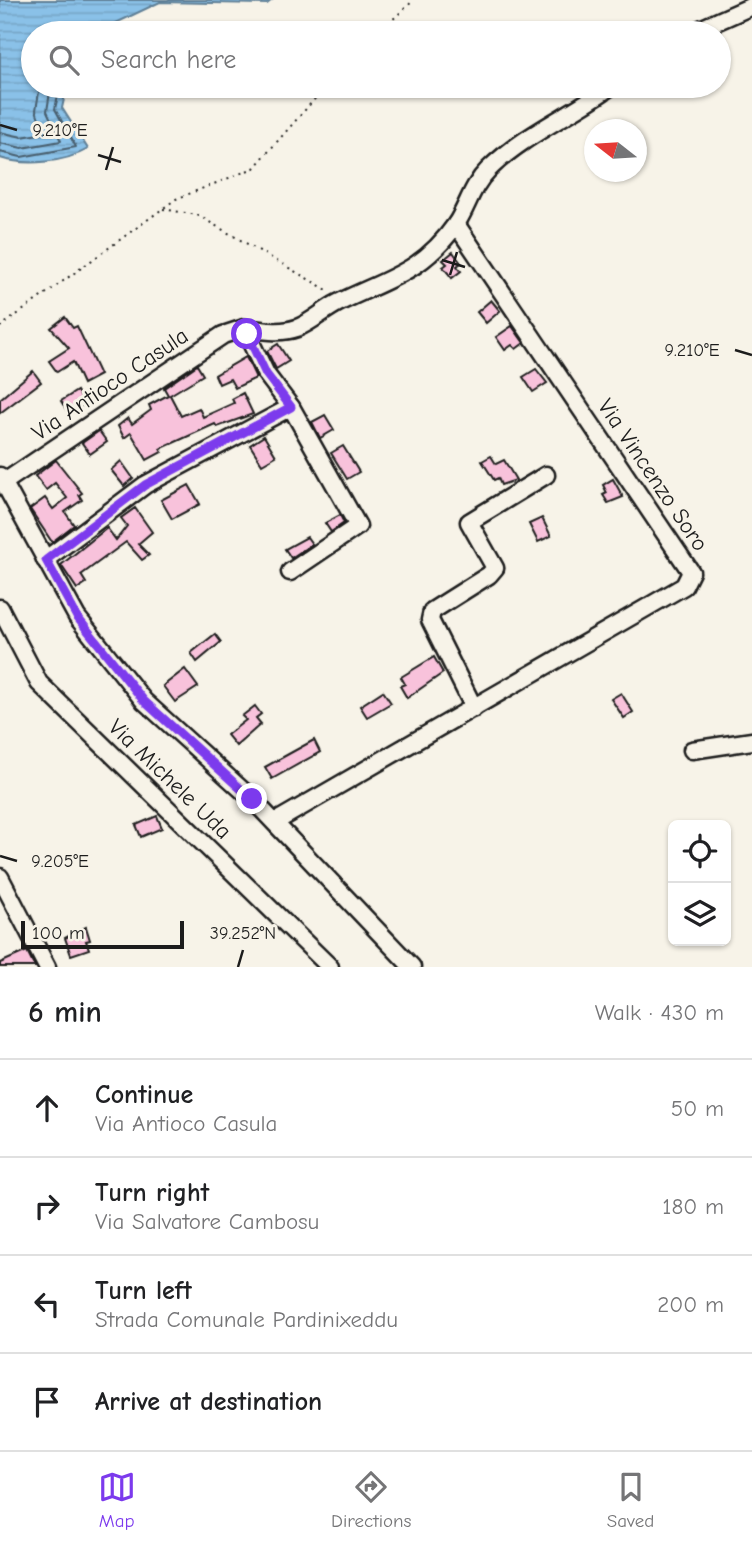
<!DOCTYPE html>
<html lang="en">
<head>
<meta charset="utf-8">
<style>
  body { margin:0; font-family:"Comic Neue",sans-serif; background:#f6f6f6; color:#202124 }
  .controls { position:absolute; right:21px; bottom:21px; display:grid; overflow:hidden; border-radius:10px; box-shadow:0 2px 5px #0004 }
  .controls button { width:63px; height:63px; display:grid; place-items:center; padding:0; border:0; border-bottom:2px solid #e0e0e0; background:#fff; color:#202124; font:35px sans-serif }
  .compass { position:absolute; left:584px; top:119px; width:63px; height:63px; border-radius:50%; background:#fff; box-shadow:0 2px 5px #0004; rotate:287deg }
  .scale { position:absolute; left:21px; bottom:18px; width:163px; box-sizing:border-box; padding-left:7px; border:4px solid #1c1c1c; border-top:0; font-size:19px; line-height:24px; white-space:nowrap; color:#1c1c1c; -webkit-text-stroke:5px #f7f3e8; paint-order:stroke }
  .stop { position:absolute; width:21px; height:21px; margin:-16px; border:5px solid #7c3aed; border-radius:50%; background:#fff }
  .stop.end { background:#7c3aed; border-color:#fff; box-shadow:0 2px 7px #0008 }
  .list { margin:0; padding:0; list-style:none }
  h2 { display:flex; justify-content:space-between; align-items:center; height:91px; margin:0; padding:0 28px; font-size:30px }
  h2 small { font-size:23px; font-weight:400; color:#757577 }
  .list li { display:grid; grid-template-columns:46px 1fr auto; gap:21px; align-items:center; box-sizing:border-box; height:98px; padding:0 28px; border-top:2px solid #e0e0e0 }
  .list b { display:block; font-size:26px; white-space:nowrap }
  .list p { margin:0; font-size:23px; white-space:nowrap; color:#757577 }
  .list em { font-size:23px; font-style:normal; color:#757577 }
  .icon { flex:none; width:38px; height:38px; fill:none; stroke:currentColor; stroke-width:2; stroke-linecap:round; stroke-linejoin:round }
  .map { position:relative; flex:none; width:752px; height:967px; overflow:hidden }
  .search { position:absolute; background:#fff; box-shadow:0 2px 5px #0004; left:21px; right:21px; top:21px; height:77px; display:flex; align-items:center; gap:18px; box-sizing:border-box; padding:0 24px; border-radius:38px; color:#757577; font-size:26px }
  .sheet { height:483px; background:#fff }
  nav { display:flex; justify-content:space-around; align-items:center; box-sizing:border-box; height:98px; border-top:2px solid #e0e0e0; background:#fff; font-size:19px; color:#757577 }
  nav a { display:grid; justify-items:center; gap:4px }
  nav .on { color:#7c3aed }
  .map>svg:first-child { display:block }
  .water { fill:url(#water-rules); stroke:#5e7f96; stroke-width:2 }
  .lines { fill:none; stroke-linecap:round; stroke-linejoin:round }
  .shore { stroke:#485e6e; stroke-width:2 }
  .building { fill:#f8c2db; stroke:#1c1c1c; stroke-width:2 }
  .minor-casing { stroke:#1c1c1c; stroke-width:21 }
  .path { stroke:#1c1c1c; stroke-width:2; stroke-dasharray:2 5; stroke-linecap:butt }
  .minor { stroke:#f7f3e8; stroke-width:16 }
  .route { stroke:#7c3aed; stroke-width:9 }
  .ticks { fill:none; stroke:#1c1c1c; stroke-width:2.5 }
  .labels { text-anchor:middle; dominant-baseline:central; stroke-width:6; stroke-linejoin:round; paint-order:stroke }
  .street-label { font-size:23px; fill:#1c1c1c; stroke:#f7f3e8 }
  .ticks-label { font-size:18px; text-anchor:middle; fill:#1c1c1c; stroke:#f7f3e8; stroke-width:6; stroke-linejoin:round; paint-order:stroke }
</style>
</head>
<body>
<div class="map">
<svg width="752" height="967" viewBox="0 0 752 967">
  <defs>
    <pattern id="water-rules" width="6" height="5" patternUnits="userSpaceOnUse" patternTransform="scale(1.75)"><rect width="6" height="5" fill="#8ac1e8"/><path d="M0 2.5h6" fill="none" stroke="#76a5c6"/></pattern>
  </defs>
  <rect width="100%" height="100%" fill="#f7f3e8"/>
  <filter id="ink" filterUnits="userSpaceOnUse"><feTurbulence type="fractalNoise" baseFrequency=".0143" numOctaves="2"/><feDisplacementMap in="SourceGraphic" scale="14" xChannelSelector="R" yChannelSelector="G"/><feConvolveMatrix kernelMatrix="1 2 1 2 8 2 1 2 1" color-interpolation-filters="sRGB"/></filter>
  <g filter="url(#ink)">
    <!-- water -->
    <path class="water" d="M0,0H272L267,4L160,2L95,33H33V86H67L62,108L88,149C64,163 26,166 0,158Z"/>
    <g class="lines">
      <!-- shore -->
      <g class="shore">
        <polyline points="0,132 22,137 44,133 36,110 40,86"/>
        <polyline points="0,143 22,148 61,141 47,111 51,86"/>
        <polyline points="0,152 21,157 76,147 55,109 60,86"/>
      </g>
    </g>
    <!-- building -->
    <g class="building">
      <polygon points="453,252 461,263 457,266 461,271 452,278 443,267 447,264 443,260"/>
      <polygon points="491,300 500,311 486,323 477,312"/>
      <polygon points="65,317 73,328 77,326 100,375 83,384 73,362 57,372 49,361 69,348 51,328"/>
      <polygon points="512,326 524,343 516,349 512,345 505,350 496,337"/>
      <polygon points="278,344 289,361 276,369 267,351"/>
      <polygon points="246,357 256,378 235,388 230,379 219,384 215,375"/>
      <polygon points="197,365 203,375 170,395 181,416 199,408 203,417 234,403 232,399 243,393 253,414 217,427 215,424 160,449 162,452 147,460 131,433 124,438 118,426 128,418 132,424 151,410 149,405 168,395 164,388"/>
      <polygon points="536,369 547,383 533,392 523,377"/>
      <polygon points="33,371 41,382 0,413 0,399"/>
      <polygon points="77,391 85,404 69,414 61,401"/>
      <polygon points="325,415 334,430 320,438 312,422"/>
      <polygon points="99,431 107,442 90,454 82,443"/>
      <polygon points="264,436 276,456 262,464 250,445"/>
      <polygon points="343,446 359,472 347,479 331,453"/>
      <polygon points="491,456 496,464 504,460 516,480 501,485 498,478 494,480 482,461"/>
      <polygon points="56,460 82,493 79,495 82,500 65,512 74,525 52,542 30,509 45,498 53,509 67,498 55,483 46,490 35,476"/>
      <polygon points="121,461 133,478 124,486 111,470"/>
      <polygon points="613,479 623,497 608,503 603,495 607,493 603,485"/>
      <polygon points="189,485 200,504 172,519 161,500"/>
      <polygon points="135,508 152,532 138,544 149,555 142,560 126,542 81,575 86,583 77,589 61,565 107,528 116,540 127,526 121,518"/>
      <polygon points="340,515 344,523 331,532 325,523"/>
      <polygon points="542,518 551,536 538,542 529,524"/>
      <polygon points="307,537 312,544 291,558 285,549"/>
      <polygon points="215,634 221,642 197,662 191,653"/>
      <polygon points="434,657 443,673 407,698 400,686 405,684 401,677"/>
      <polygon points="185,669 198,687 175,702 163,686"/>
      <polygon points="383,691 391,703 367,717 360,706"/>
      <polygon points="621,693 633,712 624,718 611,699"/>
      <polygon points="255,706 261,714 256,718 261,724 236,746 227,735 246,720 242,716"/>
      <polygon points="314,740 320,752 272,779 265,767"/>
      <polygon points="157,816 162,828 141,837 136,825"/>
      <polygon points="86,927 90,940 86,941 89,949 71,955 65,938"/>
      <polygon points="27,951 35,967 0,967 0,963"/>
    </g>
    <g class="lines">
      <defs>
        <g id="minor">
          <polyline points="691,33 752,6"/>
          <path d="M244,328C261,330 280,334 297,328C312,322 324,310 338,303C386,279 422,273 456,224C468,206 471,187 488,170C523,135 572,115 611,86"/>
          <polyline points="0,476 77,617 144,701 252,799 412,967"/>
          <polyline points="3,483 223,335 244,328 266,374 291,407"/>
          <polyline points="45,560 145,485 291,407 358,526 290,572"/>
          <polyline points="0,608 39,683 330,967"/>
          <polyline points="474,708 430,620 432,611 489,575 495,568 469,522 546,475"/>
          <polyline points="692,750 752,741"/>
          <polyline points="275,822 684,586 691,572 456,224"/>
          <polyline points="0,877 47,967"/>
        </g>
      </defs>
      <!-- minor casing -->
      <use href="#minor" class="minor-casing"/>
      <!-- path -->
      <g class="path">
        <polyline points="378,33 414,0"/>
        <polyline points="163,209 197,215 329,291"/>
        <polyline points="0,327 176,199 254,168 326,86"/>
      </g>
      <!-- minor -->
      <use href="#minor" class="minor"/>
    </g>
  </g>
  <g class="lines" filter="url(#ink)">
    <!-- route -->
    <polyline class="route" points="247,334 266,374 291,407 145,485 46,560 77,617 144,701 252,799"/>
  </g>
  <!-- ticks -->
  <path class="ticks" d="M0,125L17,130M98,155L121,162M106,170L113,147M442,260L465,267M450,275L457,252M735,350L752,355M0,856L17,861M238,967L243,950"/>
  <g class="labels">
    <!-- street labels -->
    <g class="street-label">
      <text transform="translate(110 384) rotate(-34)">Via Antioco Casula</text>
      <text transform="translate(653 475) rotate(56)">Via Vincenzo Soro</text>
      <text transform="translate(170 779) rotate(44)">Via Michele Uda</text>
    </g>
  </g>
  <g class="ticks-label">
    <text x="60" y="136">9.210°E</text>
    <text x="692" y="356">9.210°E</text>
    <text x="60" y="867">9.205°E</text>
    <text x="243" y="939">39.252°N</text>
  </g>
</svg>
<div class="controls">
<button><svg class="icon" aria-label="locate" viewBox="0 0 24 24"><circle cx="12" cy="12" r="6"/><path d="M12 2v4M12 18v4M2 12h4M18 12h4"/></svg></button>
<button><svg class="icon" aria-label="layers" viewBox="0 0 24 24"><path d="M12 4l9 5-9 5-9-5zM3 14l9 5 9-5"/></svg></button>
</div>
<svg class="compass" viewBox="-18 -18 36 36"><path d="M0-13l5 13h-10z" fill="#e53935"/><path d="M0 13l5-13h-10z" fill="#757577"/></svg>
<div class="scale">100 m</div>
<div class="stop" style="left:247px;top:334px"></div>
<div class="stop end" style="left:252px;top:799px"></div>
<div class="search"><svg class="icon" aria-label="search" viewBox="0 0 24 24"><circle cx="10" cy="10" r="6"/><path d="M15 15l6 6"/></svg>Search here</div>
</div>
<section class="sheet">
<h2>6 min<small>Walk · 430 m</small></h2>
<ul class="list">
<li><svg class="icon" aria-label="ahead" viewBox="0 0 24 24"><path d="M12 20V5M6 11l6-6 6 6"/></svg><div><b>Continue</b><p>Via Antioco Casula</p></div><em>50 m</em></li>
<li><svg class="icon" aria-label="right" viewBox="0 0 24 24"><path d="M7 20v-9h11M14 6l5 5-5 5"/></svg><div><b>Turn right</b><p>Via Salvatore Cambosu</p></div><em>180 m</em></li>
<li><svg class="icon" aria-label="left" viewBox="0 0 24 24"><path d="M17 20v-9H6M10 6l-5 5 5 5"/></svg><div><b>Turn left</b><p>Strada Comunale Pardinixeddu</p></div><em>200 m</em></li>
<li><svg class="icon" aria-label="arrive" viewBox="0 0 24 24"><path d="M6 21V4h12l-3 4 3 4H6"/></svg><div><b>Arrive at destination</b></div></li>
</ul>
</section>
<nav>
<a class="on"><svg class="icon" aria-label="map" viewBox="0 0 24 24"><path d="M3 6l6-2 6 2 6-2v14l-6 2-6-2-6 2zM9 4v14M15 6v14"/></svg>Map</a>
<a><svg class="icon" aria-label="directions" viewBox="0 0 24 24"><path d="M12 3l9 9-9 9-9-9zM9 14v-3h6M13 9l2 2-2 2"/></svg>Directions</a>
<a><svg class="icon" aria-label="saved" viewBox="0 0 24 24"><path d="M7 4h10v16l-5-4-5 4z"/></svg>Saved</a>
</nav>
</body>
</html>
